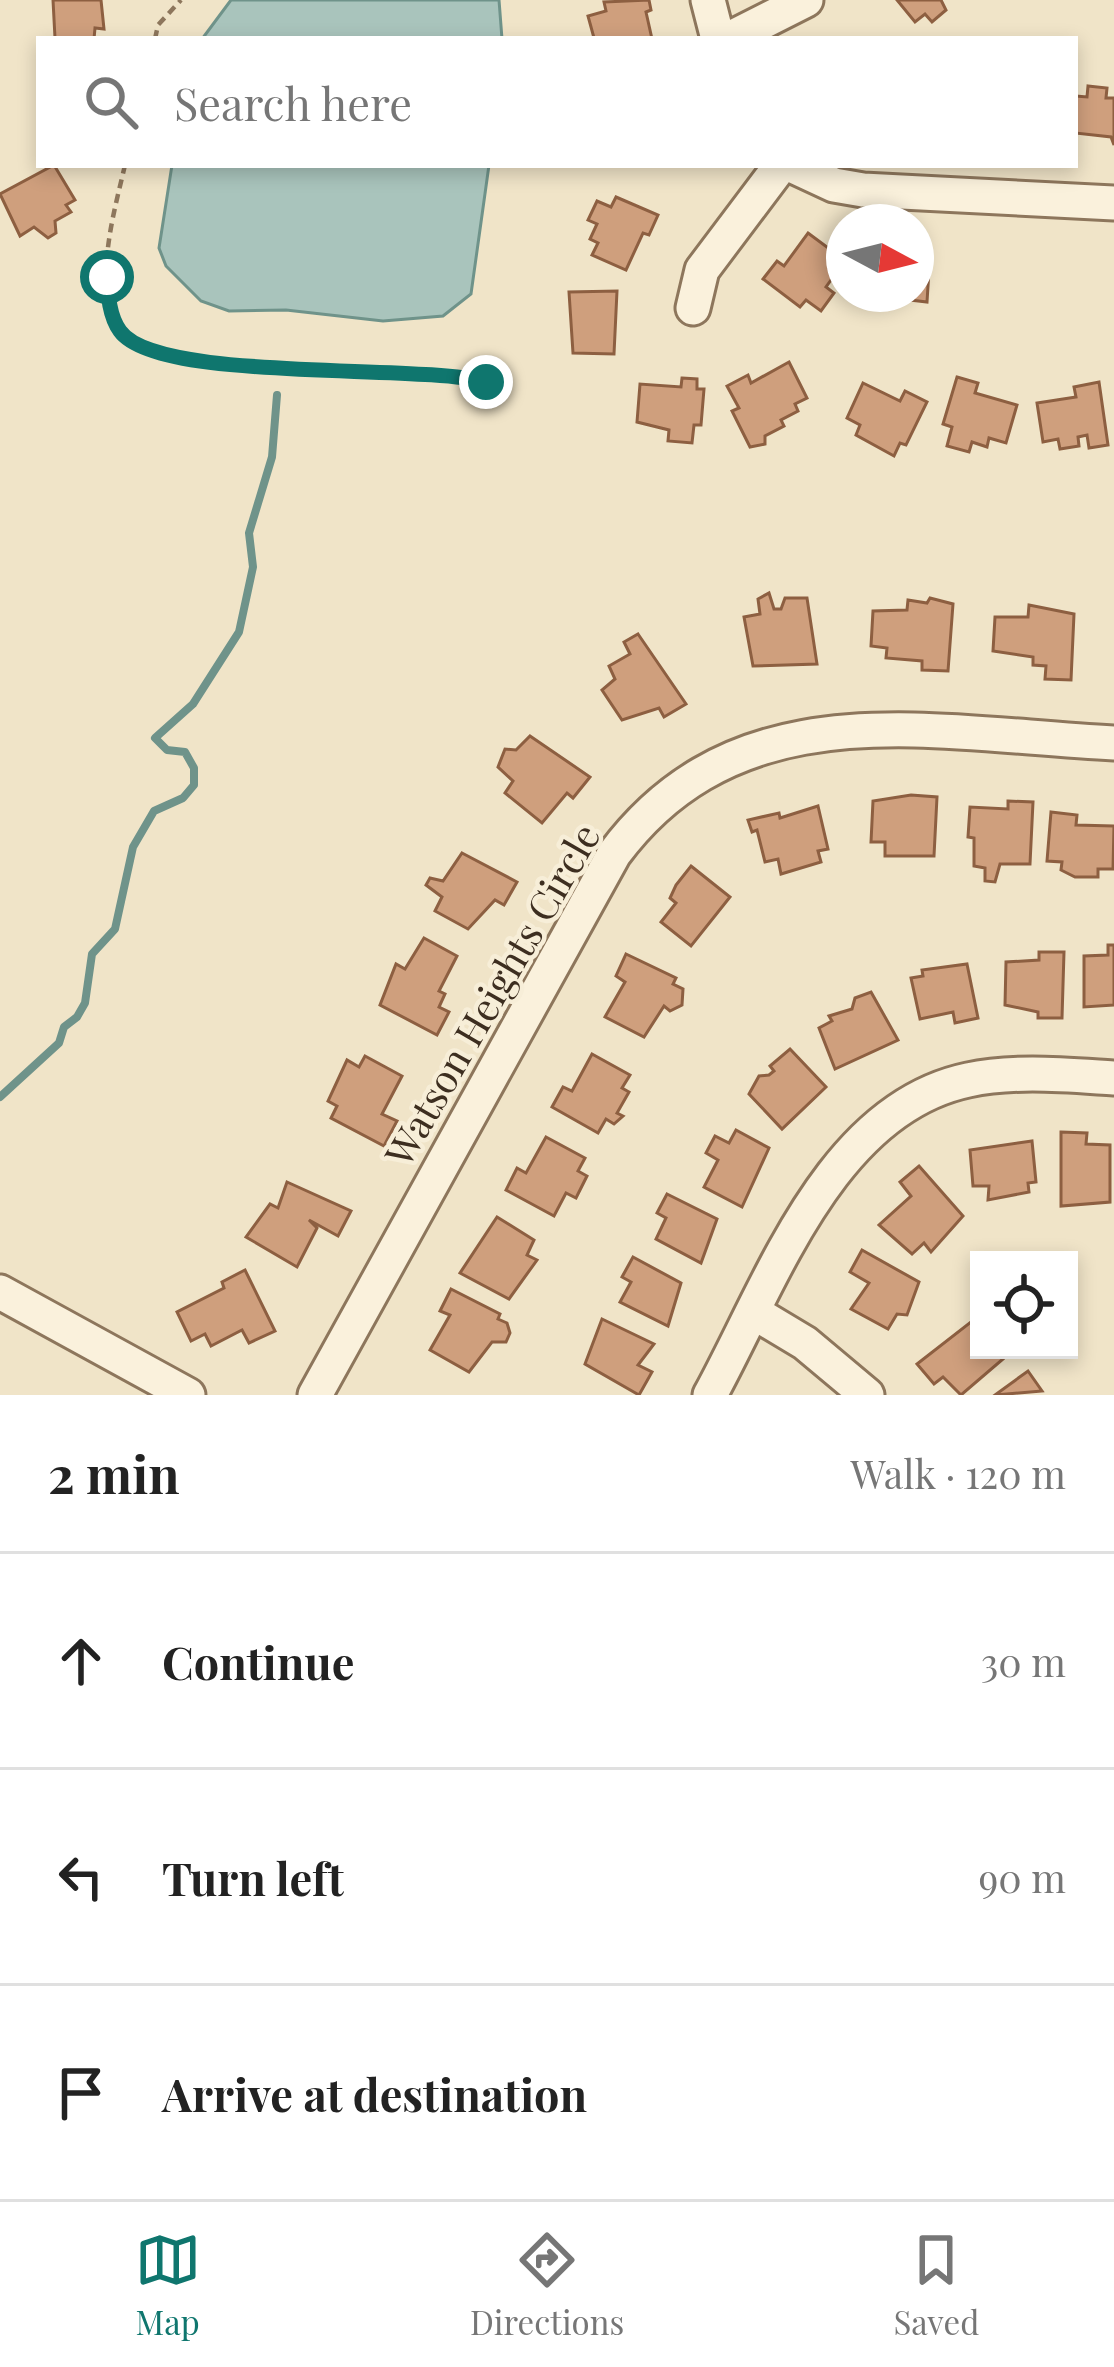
<!DOCTYPE html>
<html lang="en">
<head>
<meta charset="utf-8">
<style>
  body { margin:0; font-family:"Playfair Display",serif; background:#f6f6f6; color:#222 }
  .controls { position:absolute; right:36px; bottom:36px; display:grid; overflow:hidden; border-radius:0px; box-shadow:0 6px 18px #0003 }
  .controls button { width:108px; height:108px; display:grid; place-items:center; padding:0; border:0; border-bottom:3px solid #e0e0e0; background:#fff; color:#222; font:60px sans-serif }
  .compass { position:absolute; left:826px; top:204px; width:108px; height:108px; border-radius:50%; background:#fff; box-shadow:0 6px 18px #0003; rotate:97deg }
  .stop { position:absolute; width:36px; height:36px; margin:-27px; border:9px solid #0f766e; border-radius:50%; background:#fff }
  .stop.end { background:#0f766e; border-color:#fff; box-shadow:0 3px 12px #0008 }
  .list { margin:0; padding:0; list-style:none }
  h2 { display:flex; justify-content:space-between; align-items:center; height:156px; margin:0; padding:0 48px; font-size:51px }
  h2 small { font-size:39px; font-weight:400; color:#767676 }
  .list li { display:grid; grid-template-columns:78px 1fr auto; gap:36px; align-items:center; box-sizing:border-box; height:216px; padding:0 48px; border-top:3px solid #e0e0e0 }
  .list b { display:block; font-size:45px; white-space:nowrap }
  .list em { font-size:39px; font-style:normal; color:#767676 }
  .icon { flex:none; width:66px; height:66px; fill:none; stroke:currentColor; stroke-width:2; stroke-linecap:round; stroke-linejoin:round }
  .map { position:relative; flex:none; width:1114px; height:1395px; overflow:hidden }
  .search { position:absolute; background:#fff; box-shadow:0 6px 18px #0003; left:36px; right:36px; top:36px; height:132px; display:flex; align-items:center; gap:30px; box-sizing:border-box; padding:0 42px; border-radius:0px; color:#767676; font-size:45px }
  .sheet { height:804px; background:#fff }
  nav { display:flex; justify-content:space-around; align-items:center; box-sizing:border-box; height:168px; border-top:3px solid #e0e0e0; background:#fff; font-size:33px; color:#767676 }
  nav a { display:grid; justify-items:center; gap:6px }
  nav .on { color:#0f766e }
  .map>svg:first-child { display:block }
  .water { fill:#a9c4bc; stroke:#6f938a; stroke-width:3 }
  .lines { fill:none; stroke-linecap:round; stroke-linejoin:round }
  .stream { stroke:#6f938a; stroke-width:8 }
  .building { fill:#cf9f7d; stroke:#8d5f41; stroke-width:3 }
  .minor-casing { stroke:#8d765c; stroke-width:39 }
  .path { stroke:#8d765c; stroke-width:4.5; stroke-dasharray:9 6; stroke-linecap:butt }
  .minor { stroke:#faf1dc; stroke-width:33 }
  .route { stroke:#0f766e; stroke-width:15 }
  .labels { text-anchor:middle; dominant-baseline:central; stroke-width:9; stroke-linejoin:round; paint-order:stroke }
  .street-label { font-size:39px; fill:#3d2e20; stroke:#f7eed8 }
</style>
</head>
<body>
<div class="map">
<svg width="1114" height="1395" viewBox="0 0 1114 1395">
  <rect width="100%" height="100%" fill="#f0e4c8"/>
  <!-- water -->
  <g class="water">
    <polygon points="231,0 499,0 502,39 202,39"/>
    <polygon points="172,165 489,165 471,294 443,316 383,321 286,310 229,311 201,301 166,266 159,248"/>
  </g>
  <g class="lines">
    <!-- stream -->
    <polyline class="stream" points="0,1097 59,1043 64,1027 77,1017 85,1003 92,954 115,929 133,847 154,811 183,798 194,785 194,768 185,752 167,750 155,738 193,704 239,632 253,567 249,533 272,457 277,395"/>
  </g>
  <!-- building -->
  <g class="building">
    <polygon points="53,0 101,0 104,29 95,28 94,39 55,38"/>
    <polygon points="649,0 651,10 646,12 652,39 594,38 588,16 606,11 604,2"/>
    <polygon points="897,0 941,0 946,10 932,22 925,14 915,22"/>
    <polygon points="1088,86 1107,88 1106,98 1114,98 1114,145 1111,137 1075,133 1075,96 1087,97"/>
    <polygon points="54,165 75,200 66,205 71,212 55,221 56,233 48,238 34,227 20,236 0,194"/>
    <polygon points="616,197 658,215 649,235 643,233 626,270 592,255 598,243 590,239 597,224 588,220 597,201 611,207"/>
    <polygon points="808,233 839,256 829,268 836,273 826,287 834,293 821,311 806,300 800,307 763,279 777,261 784,266"/>
    <polygon points="916,254 930,254 927,302 868,295 916,294"/>
    <polygon points="617,291 614,354 573,353 569,292"/>
    <polygon points="789,362 807,398 795,404 798,411 781,420 784,426 765,436 765,444 750,447 732,411 739,408 727,386 748,375 751,383"/>
    <polygon points="957,377 978,383 975,393 1017,405 1006,443 989,438 987,447 972,442 969,452 947,446 952,427 943,424"/>
    <polygon points="682,378 697,379 697,389 704,389 701,425 694,425 692,443 668,441 669,430 637,422 640,384 681,387"/>
    <polygon points="1099,382 1108,445 1089,448 1087,435 1078,437 1079,446 1060,449 1058,439 1043,442 1037,403 1076,397 1074,387"/>
    <polygon points="863,383 900,401 905,391 927,402 906,445 900,443 894,456 856,435 860,425 847,418"/>
    <polygon points="769,593 774,609 781,609 785,598 807,598 817,664 753,666 744,617 760,614 758,599"/>
    <polygon points="930,598 953,604 948,671 922,670 922,661 886,658 887,648 871,646 873,611 907,610 908,600 927,603"/>
    <polygon points="1029,605 1074,614 1071,680 1045,679 1046,666 1033,665 1033,657 993,651 995,617 1028,617"/>
    <polygon points="638,634 686,704 664,717 659,708 622,720 602,690 615,679 609,666 630,654 624,642"/>
    <polygon points="530,736 590,777 573,798 567,793 542,823 505,793 513,781 498,767 505,749 516,750"/>
    <polygon points="911,795 937,797 934,856 885,856 885,842 871,842 873,801"/>
    <polygon points="1008,801 1033,802 1030,864 1000,864 995,882 985,881 985,868 974,866 974,838 968,837 970,807 1008,809"/>
    <polygon points="818,806 828,849 818,851 821,862 781,874 778,859 765,862 757,830 752,832 748,820 779,813 780,818"/>
    <polygon points="1051,812 1077,815 1076,825 1114,826 1113,869 1098,869 1098,877 1075,877 1061,870 1062,862 1047,861"/>
    <polygon points="462,853 517,882 504,905 495,900 468,929 435,911 442,897 426,885 430,878 443,881"/>
    <polygon points="691,866 730,897 691,946 661,922 676,903 670,898 676,885"/>
    <polygon points="424,938 457,956 439,991 445,994 439,1007 449,1012 437,1035 380,1005 396,964 405,969"/>
    <polygon points="1108,945 1114,945 1114,1005 1084,1007 1084,956 1108,955"/>
    <polygon points="1039,952 1064,952 1062,1018 1038,1018 1038,1012 1005,1005 1006,962 1039,960"/>
    <polygon points="626,954 676,978 673,984 683,989 682,1005 670,1011 664,1006 644,1037 605,1017 625,982 616,976"/>
    <polygon points="967,964 978,1018 955,1023 953,1012 920,1019 911,978 923,976 922,970"/>
    <polygon points="871,992 898,1040 835,1069 819,1028 832,1021 829,1016 852,1009 855,998"/>
    <polygon points="790,1049 826,1087 782,1129 749,1094 759,1076 769,1075 774,1071 770,1066"/>
    <polygon points="592,1054 630,1075 622,1088 629,1092 617,1113 623,1116 614,1124 606,1119 598,1133 552,1107 563,1087 572,1091"/>
    <polygon points="365,1056 402,1076 382,1114 397,1121 384,1146 331,1118 337,1106 328,1101 347,1060 359,1067"/>
    <polygon points="736,1130 769,1148 742,1207 704,1187 718,1160 706,1153 715,1136 729,1143"/>
    <polygon points="1061,1132 1087,1133 1086,1144 1110,1145 1110,1202 1061,1206"/>
    <polygon points="546,1137 585,1158 578,1171 587,1176 576,1198 566,1193 554,1216 506,1190 517,1168 526,1173"/>
    <polygon points="1032,1141 1036,1182 1028,1183 1029,1192 988,1200 989,1186 973,1186 970,1150"/>
    <polygon points="919,1166 963,1216 931,1252 924,1243 912,1254 879,1225 911,1196 900,1182"/>
    <polygon points="287,1182 351,1211 338,1236 309,1220 317,1228 297,1267 246,1237 270,1204 278,1208"/>
    <polygon points="667,1194 717,1219 701,1263 656,1239 666,1218 657,1213"/>
    <polygon points="497,1217 534,1240 527,1255 537,1260 509,1299 460,1273"/>
    <polygon points="862,1250 919,1282 907,1315 897,1314 888,1329 851,1309 869,1283 850,1272"/>
    <polygon points="633,1257 681,1283 668,1326 620,1302 631,1282 622,1277"/>
    <polygon points="245,1270 275,1331 249,1343 242,1330 211,1346 205,1334 191,1341 177,1312 224,1288 222,1282"/>
    <polygon points="451,1289 500,1314 498,1319 507,1323 510,1333 506,1342 492,1342 469,1372 430,1350 450,1315 440,1311"/>
    <polygon points="976,1318 979,1350 996,1350 1003,1359 961,1395 943,1377 934,1384 917,1364"/>
    <polygon points="602,1319 654,1344 638,1365 652,1372 639,1395 585,1364"/>
    <polygon points="1028,1371 1042,1391 995,1395"/>
  </g>
  <g class="lines">
    <defs>
      <g id="minor">
        <polyline points="708,0 718,39"/>
        <polyline points="729,39 806,0"/>
        <polyline points="791,165 834,185 863,190 1114,203"/>
        <polyline points="693,308 702,270 781,165"/>
        <polyline points="0,1292 188,1395"/>
        <polyline points="755,1313 805,1343 867,1395"/>
        <path d="M315,1395L614,854C739,686 932,734 1114,743"/>
        <path d="M710,1395C771,1284 830,1109 968,1080C1015,1070 1066,1075 1114,1078"/>
      </g>
    </defs>
    <!-- minor casing -->
    <use href="#minor" class="minor-casing"/>
    <!-- path -->
    <g class="path">
      <polyline points="155,39 158,25 181,0"/>
      <path d="M125,165C114,213 93,282 118,328C149,383 419,364 486,382"/>
    </g>
    <!-- minor -->
    <use href="#minor" class="minor"/>
  </g>
  <g class="lines">
    <!-- route -->
    <path class="route" d="M107,277C108,294 109,316 120,331C157,383 416,363 486,382"/>
  </g>
  <g class="labels">
    <!-- street labels -->
    <g class="street-label">
      <text transform="translate(491 994) rotate(-60)">Watson Heights Circle</text>
    </g>
  </g>
</svg>
<div class="controls">
<button><svg class="icon" aria-label="locate" viewBox="0 0 24 24"><circle cx="12" cy="12" r="6"/><path d="M12 2v4M12 18v4M2 12h4M18 12h4"/></svg></button>
</div>
<svg class="compass" viewBox="-18 -18 36 36"><path d="M0-13l5 13h-10z" fill="#e53935"/><path d="M0 13l5-13h-10z" fill="#767676"/></svg>
<div class="stop" style="left:107px;top:277px"></div>
<div class="stop end" style="left:486px;top:382px"></div>
<div class="search"><svg class="icon" aria-label="search" viewBox="0 0 24 24"><circle cx="10" cy="10" r="6"/><path d="M15 15l6 6"/></svg>Search here</div>
</div>
<section class="sheet">
<h2>2 min<small>Walk · 120 m</small></h2>
<ul class="list">
<li><svg class="icon" aria-label="ahead" viewBox="0 0 24 24"><path d="M12 20V5M6 11l6-6 6 6"/></svg><div><b>Continue</b></div><em>30 m</em></li>
<li><svg class="icon" aria-label="left" viewBox="0 0 24 24"><path d="M17 20v-9H6M10 6l-5 5 5 5"/></svg><div><b>Turn left</b></div><em>90 m</em></li>
<li><svg class="icon" aria-label="arrive" viewBox="0 0 24 24"><path d="M6 21V4h12l-3 4 3 4H6"/></svg><div><b>Arrive at destination</b></div></li>
</ul>
</section>
<nav>
<a class="on"><svg class="icon" aria-label="map" viewBox="0 0 24 24"><path d="M3 6l6-2 6 2 6-2v14l-6 2-6-2-6 2zM9 4v14M15 6v14"/></svg>Map</a>
<a><svg class="icon" aria-label="directions" viewBox="0 0 24 24"><path d="M12 3l9 9-9 9-9-9zM9 14v-3h6M13 9l2 2-2 2"/></svg>Directions</a>
<a><svg class="icon" aria-label="saved" viewBox="0 0 24 24"><path d="M7 4h10v16l-5-4-5 4z"/></svg>Saved</a>
</nav>
</body>
</html>
